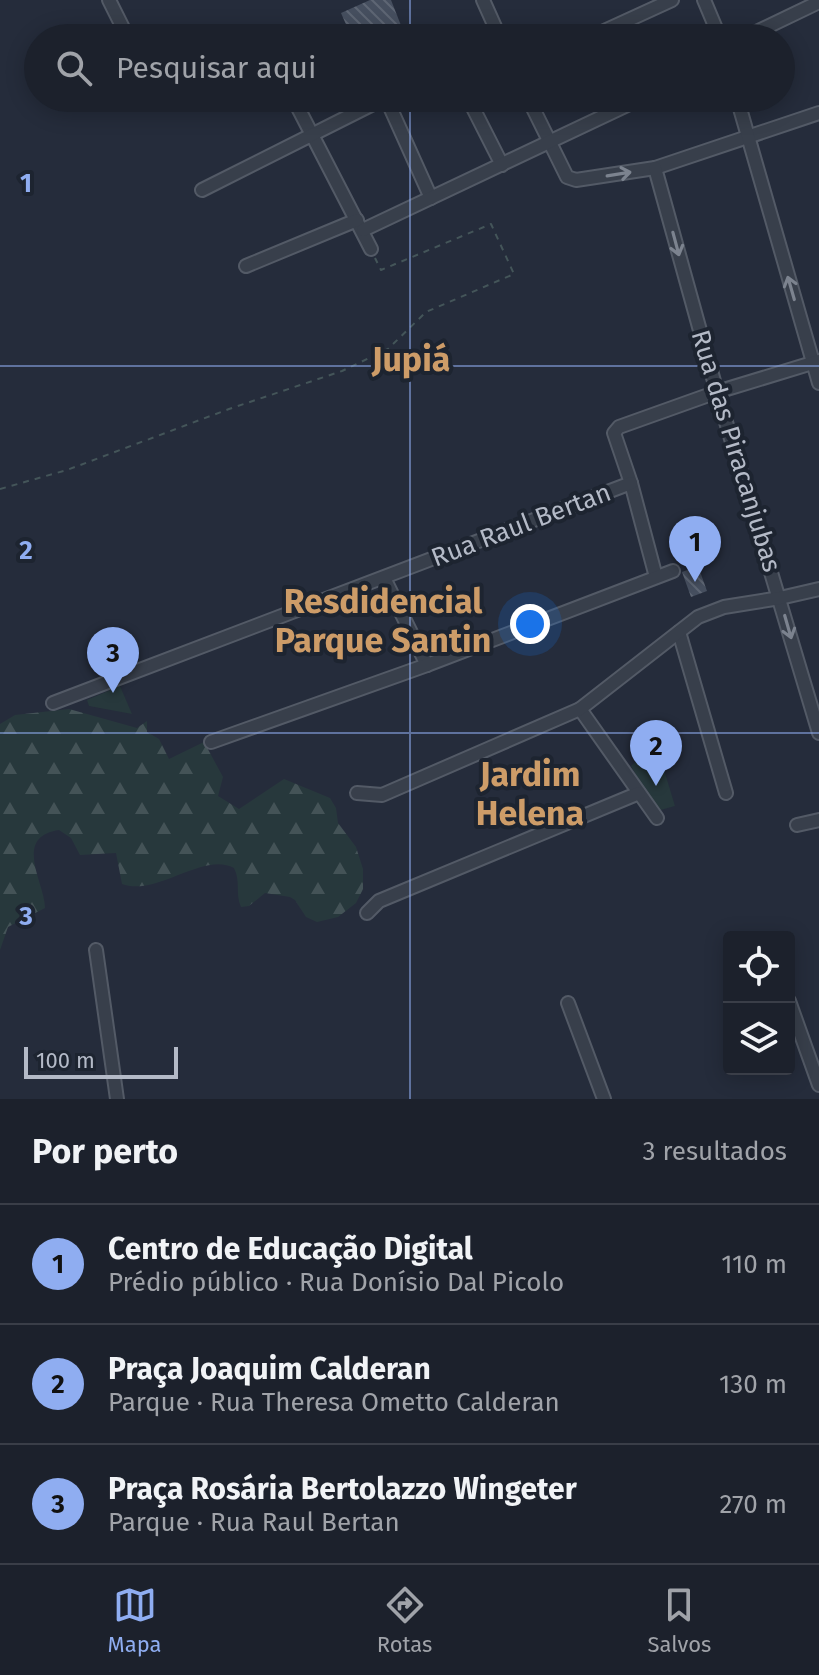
<!DOCTYPE html>
<html lang="pt">
<head>
<meta charset="utf-8">
<style>
  body { margin:0; font-family:"Fira Sans",sans-serif; background:#252934; color:#f1f3f6 }
  .controls { position:absolute; right:24px; bottom:24px; display:grid; overflow:hidden; border-radius:8px; box-shadow:0 4px 20px #0003 }
  .controls button { width:72px; height:72px; display:grid; place-items:center; padding:0; border:0; border-bottom:2px solid #3a3e48; background:#1c212c; color:#f1f3f6; font:40px sans-serif }
  .scale { position:absolute; left:24px; bottom:20px; width:154px; box-sizing:border-box; padding-left:8px; border:4px solid #b4bac7; border-top:0; font-size:22px; line-height:28px; white-space:nowrap; color:#b4bac7; -webkit-text-stroke:6px #1d2430; paint-order:stroke }
  .you { position:absolute; left:530px; top:624px; width:28px; height:28px; margin:-20px; border:6px solid #fff; border-radius:50%; background:#1a73e8; box-shadow:0 0 0 12px #1a73e833 }
  .badge { display:grid; place-items:center; width:52px; height:52px; border-radius:50%; background:#8fadf1; color:#111; font-size:26px; font-weight:700 }
  .pin { position:absolute; translate:-50% -66px; filter:drop-shadow(0 2px 4px #0008) }
  .pin::after { content:''; position:absolute; top:42px; width:28px; height:24px; background:inherit; clip-path:polygon(0 0,100% 0,50% 100%) }
  .list { margin:0; padding:0; list-style:none }
  h2 { display:flex; justify-content:space-between; align-items:center; height:104px; margin:0; padding:0 32px; font-size:34px }
  h2 small { font-size:26px; font-weight:400; color:#a0a3a9 }
  .list li { display:grid; grid-template-columns:52px 1fr auto; gap:24px; align-items:center; box-sizing:border-box; height:120px; padding:0 32px; border-top:2px solid #3a3e48 }
  .list b { display:block; font-size:30px; white-space:nowrap }
  .list p { margin:0; font-size:26px; white-space:nowrap; color:#a0a3a9 }
  .list em { font-size:26px; font-style:normal; color:#a0a3a9 }
  .icon { flex:none; width:44px; height:44px; fill:none; stroke:currentColor; stroke-width:2; stroke-linecap:round; stroke-linejoin:round }
  .map { position:relative; flex:none; width:819px; height:1099px; overflow:hidden }
  .search { position:absolute; background:#1c212c; box-shadow:0 4px 20px #0003; left:24px; right:24px; top:24px; height:88px; display:flex; align-items:center; gap:20px; box-sizing:border-box; padding:0 28px; border-radius:44px; color:#a0a3a9; font-size:30px }
  .sheet { height:464px; background:#1c212c }
  nav { display:flex; justify-content:space-around; align-items:center; box-sizing:border-box; height:112px; border-top:2px solid #3a3e48; background:#1c212c; font-size:22px; color:#a0a3a9 }
  nav a { display:grid; justify-items:center; gap:4px }
  nav .on { color:#8fadf1 }
  .map>svg:first-child { display:block }
  .forest { fill:url(#forest-firs) }
  .park { fill:#27383c }
  .building { fill:url(#building-back-hatch) }
  .lines { fill:none; stroke-linecap:round; stroke-linejoin:round }
  .minor-casing { stroke:#535a66; stroke-width:16 }
  .path { stroke:#445559; stroke-width:2; stroke-dasharray:6 6; stroke-linecap:butt }
  .minor { stroke:#383f4b; stroke-width:12 }
  .oneway { stroke:#7c838f }
  .grid { fill:none; stroke:#8fadf1; stroke-width:2; stroke-opacity:0.55 }
  .labels { text-anchor:middle; dominant-baseline:central; stroke-width:8; stroke-linejoin:round; paint-order:stroke }
  .street-label { font-size:26px; fill:#b4bac7; stroke:#1d2430 }
  .district-label { font-size:34px; font-weight:bold; fill:#cd9c68; stroke:#1d2430 }
  .grid-label { font-size:26px; text-anchor:middle; font-weight:bold; fill:#8fadf1; stroke:#1d2430; stroke-width:8; stroke-linejoin:round; paint-order:stroke }
</style>
</head>
<body>
<div class="map">
<svg width="819" height="1099" viewBox="0 0 819 1099">
  <defs>
    <pattern id="forest-firs" width="22" height="20" patternUnits="userSpaceOnUse" patternTransform="scale(2)"><rect width="22" height="20" fill="#27383c"/><path d="M5 1l3.5 6h-7zM16 11l3.5 6h-7z" fill="#445357"/></pattern>
    <pattern id="building-back-hatch" width="6" height="6" patternUnits="userSpaceOnUse" patternTransform="scale(2)"><rect width="6" height="6" fill="#464f5f"/><path d="M-1 5l2 2M0 0l6 6M5-1l2 2" fill="none" stroke="#5e6674"/></pattern>
  </defs>
  <rect width="100%" height="100%" fill="#252c3b"/>
  <!-- forest -->
  <path class="forest" d="M69,709L137,728L147,721V732L159,739L169,759L204,742L223,777L218,796L239,809L284,779L330,798L336,808L338,823L356,847L363,869V889L356,903L338,917L317,922L306,917L295,900L290,897L265,893L249,906L241,907C235,893 241,882 234,868C204,851 156,897 122,884L116,853L80,855L71,838L59,830C12,837 45,883 45,908L8,927L0,950V724L15,715Z"/>
  <!-- park -->
  <g class="park">
    <polygon points="120,686 132,714 89,706 87,700"/>
    <polygon points="656,743 675,806 657,811 631,766"/>
  </g>
  <!-- building -->
  <g class="building">
    <polygon points="370,0 391,0 402,28 378,38 352,38 341,13"/>
    <polygon points="698,566 707,591 691,597 682,572"/>
  </g>
  <g class="lines">
    <defs>
      <g id="minor">
        <polyline points="109,0 128,38"/>
        <polyline points="483,0 500,38"/>
        <polyline points="704,0 720,38"/>
        <polyline points="589,38 672,0"/>
        <polyline points="744,38 819,2"/>
        <polyline points="293,98 371,249"/>
        <polyline points="386,98 431,198"/>
        <polyline points="468,98 502,165"/>
        <polyline points="528,98 567,177 576,180 655,168 819,113"/>
        <polyline points="737,98 819,383"/>
        <polyline points="655,168 717,392 819,733"/>
        <polyline points="202,190 385,98"/>
        <polyline points="363,230 642,98"/>
        <polyline points="246,266 357,220"/>
        <polyline points="656,577 631,483 614,433 619,427 717,392 819,361"/>
        <polyline points="384,578 427,665"/>
        <polyline points="679,632 726,793"/>
        <polyline points="53,703 631,483"/>
        <polyline points="580,709 657,818"/>
        <polyline points="211,742 427,665 673,571"/>
        <polyline points="357,793 382,795 580,709 698,617 724,607 780,598 819,589"/>
        <polyline points="797,825 819,820"/>
        <polyline points="367,913 379,901 639,793"/>
        <polyline points="96,950 117,1099"/>
        <polyline points="789,1001 819,1085"/>
        <polyline points="568,1003 604,1099"/>
      </g>
    </defs>
    <!-- minor casing -->
    <use href="#minor" class="minor-casing"/>
    <!-- path -->
    <polyline class="path" points="0,489 67,470 229,409 342,371 388,349 426,312 514,274 491,224 381,270 375,258"/>
    <!-- minor -->
    <use href="#minor" class="minor"/>
  </g>
  <!-- one-way arrows -->
  <defs><path id="oneway-shaft" d="M-6 0H5M1.5-3L5.5 0L1.5 3" fill="none" stroke-width="1.6" stroke-linecap="round" stroke-linejoin="round" transform="scale(2)"/></defs>
  <g class="oneway">
    <use href="#oneway-shaft" transform="translate(619 174) rotate(-9)"/>
    <use href="#oneway-shaft" transform="translate(676 244) rotate(75)"/>
    <use href="#oneway-shaft" transform="translate(791 288) rotate(-106)"/>
    <use href="#oneway-shaft" transform="translate(788 627) rotate(74)"/>
  </g>
  <!-- grid -->
  <path class="grid" d="M410,0V38M410,98V1099M0,366H819M0,733H819"/>
  <g class="labels">
    <!-- street labels -->
    <g class="street-label">
      <text transform="translate(736 451) rotate(73)">Rua das Piracanjubas</text>
      <text transform="translate(521 525) rotate(-21)">Rua Raul Bertan</text>
    </g>
    <!-- district labels -->
    <g class="district-label">
      <text x="411" y="359">Jupiá</text>
      <text x="383" y="601">Resdidencial<tspan x="383" dy="39">Parque Santin</tspan></text>
      <text x="530" y="774">Jardim<tspan x="530" dy="39">Helena</tspan></text>
    </g>
  </g>
  <g class="grid-label">
    <text x="26" y="192">1</text>
    <text x="26" y="559">2</text>
    <text x="26" y="925">3</text>
  </g>
</svg>
<div class="controls">
<button><svg class="icon" aria-label="locate" viewBox="0 0 24 24"><circle cx="12" cy="12" r="6"/><path d="M12 2v4M12 18v4M2 12h4M18 12h4"/></svg></button>
<button><svg class="icon" aria-label="layers" viewBox="0 0 24 24"><path d="M12 4l9 5-9 5-9-5zM3 14l9 5 9-5"/></svg></button>
</div>
<div class="scale">100 m</div>
<div class="you"></div>
<div class="pin badge" style="left:695px;top:582px">1</div>
<div class="pin badge" style="left:656px;top:786px">2</div>
<div class="pin badge" style="left:113px;top:693px">3</div>
<div class="search"><svg class="icon" aria-label="search" viewBox="0 0 24 24"><circle cx="10" cy="10" r="6"/><path d="M15 15l6 6"/></svg>Pesquisar aqui</div>
</div>
<section class="sheet">
<h2>Por perto<small>3 resultados</small></h2>
<ul class="list">
<li><span class="badge">1</span><div><b>Centro de Educação Digital</b><p>Prédio público · Rua Donísio Dal Picolo</p></div><em>110 m</em></li>
<li><span class="badge">2</span><div><b>Praça Joaquim Calderan</b><p>Parque · Rua Theresa Ometto Calderan</p></div><em>130 m</em></li>
<li><span class="badge">3</span><div><b>Praça Rosária Bertolazzo Wingeter</b><p>Parque · Rua Raul Bertan</p></div><em>270 m</em></li>
</ul>
</section>
<nav>
<a class="on"><svg class="icon" aria-label="map" viewBox="0 0 24 24"><path d="M3 6l6-2 6 2 6-2v14l-6 2-6-2-6 2zM9 4v14M15 6v14"/></svg>Mapa</a>
<a><svg class="icon" aria-label="directions" viewBox="0 0 24 24"><path d="M12 3l9 9-9 9-9-9zM9 14v-3h6M13 9l2 2-2 2"/></svg>Rotas</a>
<a><svg class="icon" aria-label="saved" viewBox="0 0 24 24"><path d="M7 4h10v16l-5-4-5 4z"/></svg>Salvos</a>
</nav>
</body>
</html>
